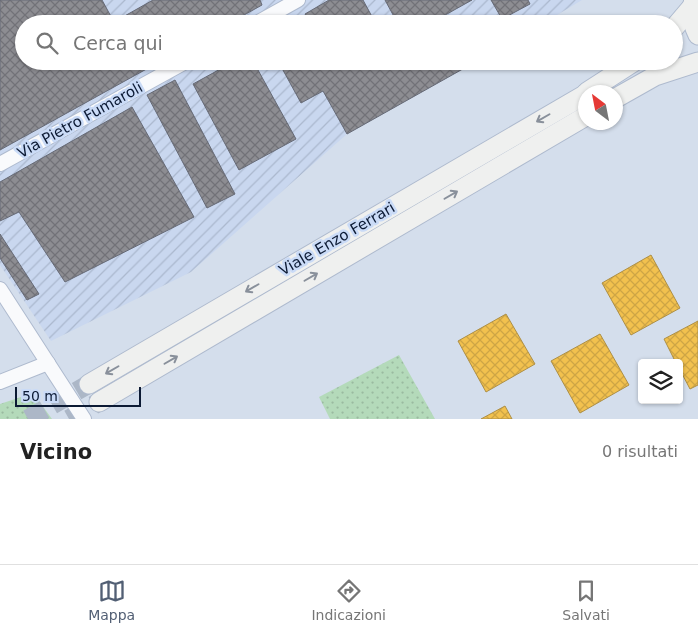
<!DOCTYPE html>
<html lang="it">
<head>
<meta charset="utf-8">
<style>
  body { margin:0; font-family:"DejaVu Sans",sans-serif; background:#f2f2f2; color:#222 }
  .controls { position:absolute; right:15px; bottom:15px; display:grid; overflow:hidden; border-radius:5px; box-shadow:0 1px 4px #0004 }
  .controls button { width:45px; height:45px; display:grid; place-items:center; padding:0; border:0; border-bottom:1px solid #e0e0e0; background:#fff; color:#222; font:25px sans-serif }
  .compass { position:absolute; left:578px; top:85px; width:45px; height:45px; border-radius:50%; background:#fff; box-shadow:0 1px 4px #0004; rotate:328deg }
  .scale { position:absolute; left:15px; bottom:12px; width:126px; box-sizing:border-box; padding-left:5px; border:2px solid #0c1a34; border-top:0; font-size:14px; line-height:18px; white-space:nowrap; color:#0c1a34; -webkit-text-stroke:4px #cadbf7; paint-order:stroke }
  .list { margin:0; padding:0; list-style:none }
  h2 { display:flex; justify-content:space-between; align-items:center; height:65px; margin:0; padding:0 20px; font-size:21px }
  h2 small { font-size:16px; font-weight:400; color:#767676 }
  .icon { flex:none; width:28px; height:28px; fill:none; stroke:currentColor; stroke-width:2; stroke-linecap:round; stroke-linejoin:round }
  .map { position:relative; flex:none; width:698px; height:419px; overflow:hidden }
  .search { position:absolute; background:#fff; box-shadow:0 1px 4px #0004; left:15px; right:15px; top:15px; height:55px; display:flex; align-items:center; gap:12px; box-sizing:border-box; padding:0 18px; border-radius:28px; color:#767676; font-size:19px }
  .sheet { height:145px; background:#fff }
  nav { display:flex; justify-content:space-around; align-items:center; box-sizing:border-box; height:70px; border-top:1px solid #e0e0e0; background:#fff; font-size:14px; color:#767676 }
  nav a { display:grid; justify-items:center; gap:2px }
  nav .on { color:#525f74 }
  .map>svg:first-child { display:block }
  .industrial { fill:url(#industrial-furrows) }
  .park { fill:url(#park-dots) }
  .homes { fill:url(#homes-cross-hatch); stroke:#ad8f46 }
  .industry { fill:url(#industry-cross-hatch); stroke:#666a76 }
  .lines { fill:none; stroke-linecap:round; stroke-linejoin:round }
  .secondary-tunnel { stroke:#acb7c7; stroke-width:19; stroke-dasharray:19 9; stroke-linecap:butt }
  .minor-casing { stroke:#aebace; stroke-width:16 }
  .secondary-casing { stroke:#aebace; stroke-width:21 }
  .minor { stroke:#f9fafc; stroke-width:14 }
  .secondary { stroke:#eff0ef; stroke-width:19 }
  .oneway { stroke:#89909b }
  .labels { text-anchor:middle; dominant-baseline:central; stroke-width:5; stroke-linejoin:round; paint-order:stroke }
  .street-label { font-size:15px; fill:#0c1a34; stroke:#cadbf7 }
</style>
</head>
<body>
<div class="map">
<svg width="698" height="419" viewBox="0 0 698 419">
  <defs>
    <pattern id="industrial-furrows" width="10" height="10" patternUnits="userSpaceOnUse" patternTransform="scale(1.25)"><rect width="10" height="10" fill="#c9d7ef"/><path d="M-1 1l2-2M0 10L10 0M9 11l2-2" fill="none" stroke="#abb8ce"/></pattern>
    <pattern id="park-dots" width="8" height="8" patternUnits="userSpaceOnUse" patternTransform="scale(1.25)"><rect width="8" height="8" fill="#b4daba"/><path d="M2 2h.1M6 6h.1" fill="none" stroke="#9abaa0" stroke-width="1.8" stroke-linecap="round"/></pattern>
    <pattern id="homes-cross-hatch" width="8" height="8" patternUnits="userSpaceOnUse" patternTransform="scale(1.25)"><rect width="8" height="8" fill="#f2c14e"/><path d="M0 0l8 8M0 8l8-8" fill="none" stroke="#cea545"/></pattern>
    <pattern id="industry-cross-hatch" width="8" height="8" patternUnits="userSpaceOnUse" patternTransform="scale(1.25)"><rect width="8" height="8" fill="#8d8d92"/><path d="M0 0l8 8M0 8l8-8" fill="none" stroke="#727278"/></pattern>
  </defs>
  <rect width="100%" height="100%" fill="#d4deec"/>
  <!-- industrial -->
  <polygon class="industrial" points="0,0 582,0 542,24 24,24 24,61 477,61 347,134 191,272 51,341 0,265"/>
  <!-- park -->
  <g class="park">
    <polygon points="399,355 435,419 330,419 319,397"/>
    <polygon points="30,394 36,397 52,419 0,419 0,404"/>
  </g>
  <!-- homes -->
  <g class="homes">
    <polygon points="651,255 680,308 631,335 602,283"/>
    <polygon points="506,314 535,364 486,392 458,341"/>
    <polygon points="698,321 698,385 690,389 679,368 679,363 676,363 664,339"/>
    <polygon points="600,334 629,385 580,413 551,361"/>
    <polygon points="505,406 512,419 481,419"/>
  </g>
  <!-- industry -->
  <g class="industry">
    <polygon points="0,0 102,0 114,22 153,0 260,0 262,5 228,24 24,24 24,61 161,61 0,150"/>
    <polygon points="329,0 363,0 376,24 310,24 305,14"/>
    <polygon points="385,0 472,0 429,24 398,24"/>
    <polygon points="491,0 528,0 530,4 502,19"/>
    <polygon points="235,61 253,61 296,139 239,170 193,84"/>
    <polygon points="278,61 477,61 347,134 323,91 301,103"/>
    <polygon points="175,80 235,194 207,208 147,95"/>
    <polygon points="132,107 194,217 65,282 19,212 0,221 0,182"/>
    <polygon points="0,234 39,294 27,300 0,258"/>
  </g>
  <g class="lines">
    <!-- secondary-tunnel -->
    <g class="secondary-tunnel">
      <polyline points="28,419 89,384"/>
      <polyline points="69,419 99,402"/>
    </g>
    <defs>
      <g id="minor">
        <polyline points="255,24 298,0"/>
        <polyline points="0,164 187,61"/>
        <polyline points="0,289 84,419"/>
        <polyline points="0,382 48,363"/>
      </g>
      <g id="secondary">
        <path d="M694,0C690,12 692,23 698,35"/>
        <polyline points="674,28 691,8"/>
        <polyline points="587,92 635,61"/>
        <polyline points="616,98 655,76 698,62"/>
        <polyline points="89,384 586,94"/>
        <polyline points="99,402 586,116"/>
      </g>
    </defs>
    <!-- minor casing -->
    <use href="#minor" class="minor-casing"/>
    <!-- secondary casing -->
    <use href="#secondary" class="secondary-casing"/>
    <!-- minor -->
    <use href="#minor" class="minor"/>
    <!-- secondary -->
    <use href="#secondary" class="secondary"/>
  </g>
  <!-- one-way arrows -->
  <defs><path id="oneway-shaft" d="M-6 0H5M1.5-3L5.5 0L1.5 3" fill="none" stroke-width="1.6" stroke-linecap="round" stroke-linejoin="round" transform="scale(1.25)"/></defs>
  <g class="oneway">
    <use href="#oneway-shaft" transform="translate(543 118) rotate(150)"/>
    <use href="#oneway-shaft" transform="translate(451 195) rotate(-30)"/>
    <use href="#oneway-shaft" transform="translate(311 277) rotate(-30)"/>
    <use href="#oneway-shaft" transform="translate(252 288) rotate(150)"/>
    <use href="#oneway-shaft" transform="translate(171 360) rotate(-30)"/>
    <use href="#oneway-shaft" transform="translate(112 370) rotate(150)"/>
  </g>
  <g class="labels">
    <!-- street labels -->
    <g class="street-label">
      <text transform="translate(80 120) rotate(-29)">Via Pietro Fumaroli</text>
      <text transform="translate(337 239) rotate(-30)">Viale Enzo Ferrari</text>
    </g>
  </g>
</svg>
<div class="controls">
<button><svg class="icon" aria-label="layers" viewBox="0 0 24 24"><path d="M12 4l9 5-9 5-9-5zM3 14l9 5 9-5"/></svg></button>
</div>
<svg class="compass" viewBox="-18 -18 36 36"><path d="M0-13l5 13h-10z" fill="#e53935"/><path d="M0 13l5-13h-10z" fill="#767676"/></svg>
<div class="scale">50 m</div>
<div class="search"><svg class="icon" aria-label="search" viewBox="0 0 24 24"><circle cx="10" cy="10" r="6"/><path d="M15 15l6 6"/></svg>Cerca qui</div>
</div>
<section class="sheet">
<h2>Vicino<small>0 risultati</small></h2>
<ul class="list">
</ul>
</section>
<nav>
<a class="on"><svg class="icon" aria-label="map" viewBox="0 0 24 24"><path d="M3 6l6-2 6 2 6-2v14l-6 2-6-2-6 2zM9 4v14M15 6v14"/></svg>Mappa</a>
<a><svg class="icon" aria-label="directions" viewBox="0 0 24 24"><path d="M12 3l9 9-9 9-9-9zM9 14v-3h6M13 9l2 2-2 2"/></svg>Indicazioni</a>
<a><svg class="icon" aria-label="saved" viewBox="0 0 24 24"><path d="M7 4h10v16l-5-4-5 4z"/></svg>Salvati</a>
</nav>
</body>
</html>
